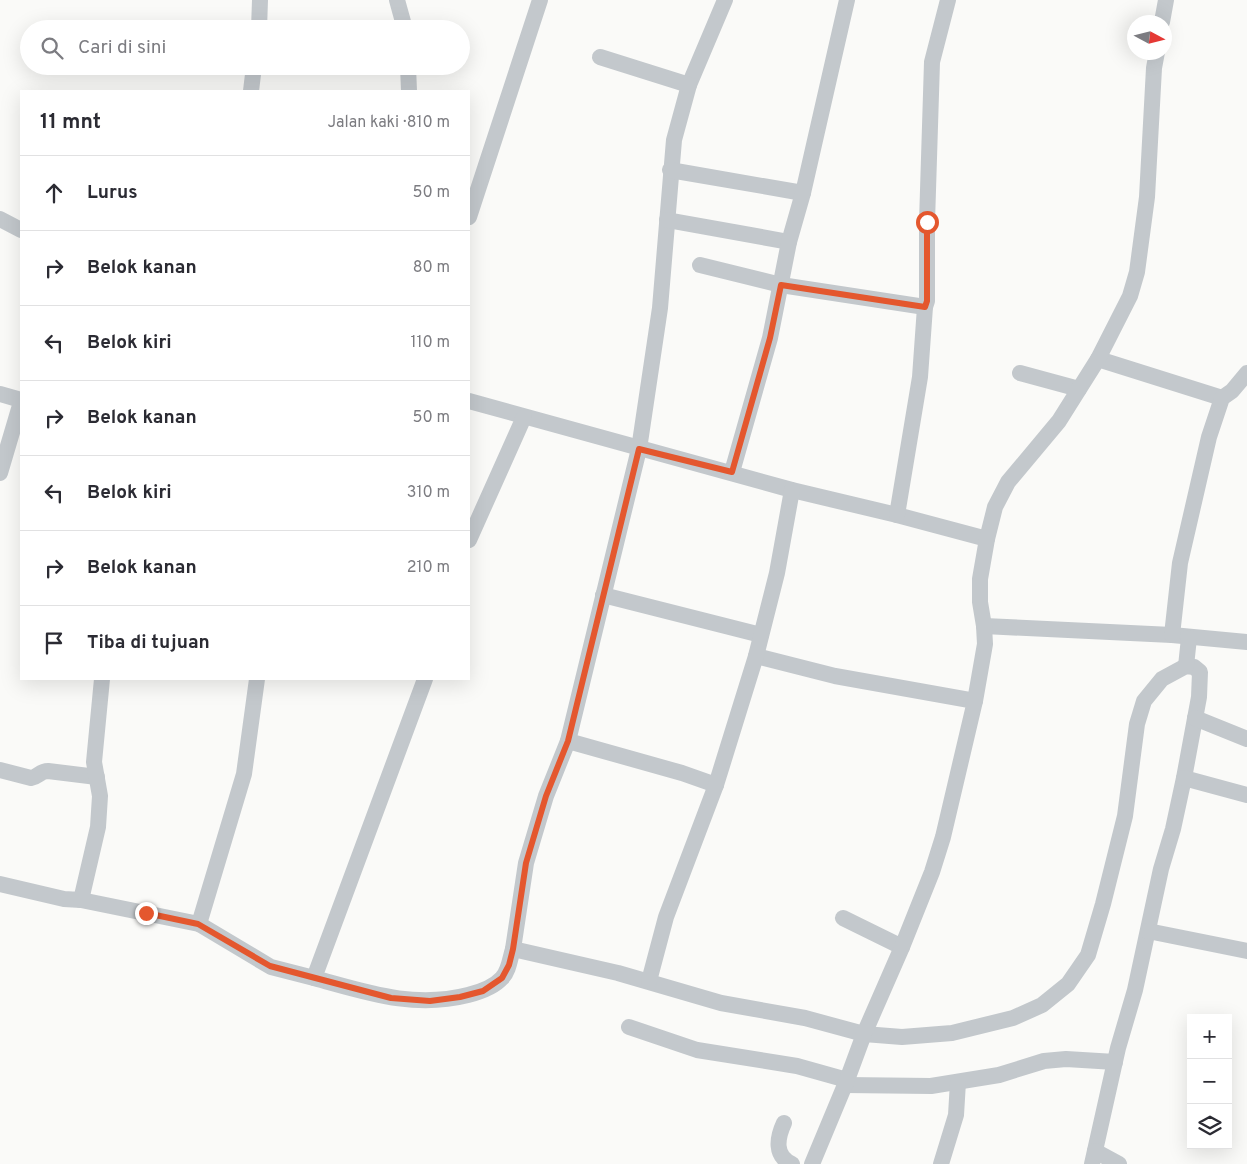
<!DOCTYPE html>
<html lang="id">
<head>
<meta charset="utf-8">
<style>
  body { margin:0; font-family:Overpass,sans-serif; background:#f2f2f3; color:#2b2b33 }
  .controls { position:absolute; right:15px; bottom:15px; display:grid; overflow:hidden; border-radius:0px; box-shadow:0 5px 20px #0002 }
  .controls button { width:45px; height:45px; display:grid; place-items:center; padding:0; border:0; border-bottom:1px solid #e1e1e2; background:#fff; color:#2b2b33; font:25px sans-serif }
  .compass { position:absolute; left:1127px; top:15px; width:45px; height:45px; border-radius:50%; background:#fff; box-shadow:0 5px 20px #0002; rotate:97deg }
  .stop { position:absolute; width:15px; height:15px; margin:-11px; border:4px solid #e4572e; border-radius:50%; background:#fff }
  .stop.end { background:#e4572e; border-color:#fff; box-shadow:0 1px 5px #0008 }
  .list { margin:0; padding:0; list-style:none }
  h2 { display:flex; justify-content:space-between; align-items:center; height:65px; margin:0; padding:0 20px; font-size:21px }
  h2 small { font-size:16px; font-weight:400; color:#7c7c81 }
  .list li { display:grid; grid-template-columns:32px 1fr auto; gap:15px; align-items:center; box-sizing:border-box; height:75px; padding:0 20px; border-top:1px solid #e1e1e2 }
  .list b { display:block; font-size:19px; white-space:nowrap }
  .list em { font-size:16px; font-style:normal; color:#7c7c81 }
  .icon { flex:none; width:28px; height:28px; fill:none; stroke:currentColor; stroke-width:2; stroke-linecap:round; stroke-linejoin:round }
  .map { position:relative; flex:none; width:1247px; height:1164px; overflow:hidden }
  .search { position:absolute; background:#fff; box-shadow:0 5px 20px #0002; left:20px; top:20px; width:450px; height:55px; display:flex; align-items:center; gap:12px; box-sizing:border-box; padding:0 18px; border-radius:28px; color:#7c7c81; font-size:19px }
  .panel { position:absolute; background:#fff; box-shadow:0 5px 20px #0002; left:20px; top:90px; width:450px; height:590px; border-radius:0px }
  .map>svg:first-child { display:block }
  .lines { fill:none; stroke-linecap:round; stroke-linejoin:round }
  .minor { stroke:#c3c8cc; stroke-width:16 }
  .route { stroke:#e4572e; stroke-width:6 }
</style>
</head>
<body>
<div class="map">
<svg width="1247" height="1164" viewBox="0 0 1247 1164">
  <rect width="100%" height="100%" fill="#fafaf8"/>
  <g class="lines">
    <!-- minor -->
    <g class="minor">
      <polyline points="397,0 405,29"/>
      <polyline points="725,0 689,85 674,140 660,308 639,449 568,741 546,796 526,863 513,949 618,973 721,1003 805,1018 864,1034 902,1037 952,1033 1013,1018 1042,1005 1068,984 1088,955 1103,904 1125,816 1137,724 1144,701 1162,679 1186,666 1194,667 1200,672 1199,697 1184,778 1173,829 1161,869 1135,990 1118,1048 1092,1164"/>
      <polyline points="1162,22 1166,0"/>
      <polyline points="259,29 260,0"/>
      <polyline points="600,57 689,85"/>
      <polyline points="408,66 409,91"/>
      <polyline points="251,91 254,66"/>
      <polyline points="670,170 803,193"/>
      <polyline points="469,217 540,0"/>
      <polyline points="0,219 21,230"/>
      <polyline points="667,220 789,242"/>
      <polyline points="700,265 781,285 925,307"/>
      <polyline points="1098,359 1222,398"/>
      <polyline points="1020,373 1079,389"/>
      <polyline points="0,394 21,400"/>
      <polyline points="469,401 792,490 897,515 987,539"/>
      <polyline points="732,472 770,338 789,242 803,193 847,0"/>
      <polyline points="0,473 21,402"/>
      <polyline points="897,515 920,377 925,307 927,301 927,222 932,62 948,0"/>
      <polyline points="469,540 524,417"/>
      <polyline points="603,595 761,635"/>
      <polyline points="984,626 1172,635 1247,642"/>
      <polyline points="1172,635 1180,563 1209,437 1222,398 1232,391 1247,373"/>
      <polyline points="756,656 835,676 975,701"/>
      <polyline points="1186,666 1189,638"/>
      <path d="M425,679L314,978C366,992 413,1009 468,995C480,992 494,987 502,978C509,971 510,958 513,949"/>
      <polyline points="1195,718 1247,739"/>
      <polyline points="568,741 682,773 716,785"/>
      <path d="M0,770L31,778C38,777 40,771 48,771L97,777"/>
      <polyline points="1184,778 1247,795"/>
      <polyline points="0,884 64,899 81,900 199,924 271,967 314,978"/>
      <polyline points="81,900 98,827 100,796 94,762 102,679"/>
      <polyline points="843,918 902,947"/>
      <polyline points="199,924 244,774 257,679"/>
      <polyline points="1148,931 1247,951"/>
      <polyline points="649,981 666,917 716,785 756,656 777,573 792,490"/>
      <polyline points="629,1027 697,1050 797,1066 847,1080"/>
      <polyline points="845,1085 931,1086 999,1075 1044,1061 1066,1059 1115,1062"/>
      <path d="M784,1123C777,1138 774,1156 792,1164"/>
      <polyline points="1095,1151 1119,1164"/>
      <polyline points="812,1164 847,1080 864,1034 902,947 932,872 943,837 975,701 985,644 984,626 980,602 980,579 987,539 995,507 1008,482 1059,421 1098,359 1130,296 1137,272 1147,197 1154,68 1157,52"/>
      <polyline points="941,1164 956,1115 958,1082"/>
    </g>
  </g>
  <g class="lines">
    <!-- route -->
    <polyline class="route" points="146,913 198,924 270,966 391,998 430,1001 460,997 483,991 502,978 509,965 513,949 526,863 546,796 568,741 639,449 732,472 770,338 781,285 925,307 927,301 927,222"/>
  </g>
</svg>
<div class="controls">
<button>+</button>
<button>−</button>
<button><svg class="icon" aria-label="layers" viewBox="0 0 24 24"><path d="M12 4l9 5-9 5-9-5zM3 14l9 5 9-5"/></svg></button>
</div>
<svg class="compass" viewBox="-18 -18 36 36"><path d="M0-13l5 13h-10z" fill="#e53935"/><path d="M0 13l5-13h-10z" fill="#7c7c81"/></svg>
<div class="stop" style="left:927px;top:222px"></div>
<div class="stop end" style="left:146px;top:913px"></div>
<div class="search"><svg class="icon" aria-label="search" viewBox="0 0 24 24"><circle cx="10" cy="10" r="6"/><path d="M15 15l6 6"/></svg>Cari di sini</div>
<section class="panel">
<h2>11 mnt<small>Jalan kaki · 810 m</small></h2>
<ul class="list">
<li><svg class="icon" aria-label="ahead" viewBox="0 0 24 24"><path d="M12 20V5M6 11l6-6 6 6"/></svg><div><b>Lurus</b></div><em>50 m</em></li>
<li><svg class="icon" aria-label="right" viewBox="0 0 24 24"><path d="M7 20v-9h11M14 6l5 5-5 5"/></svg><div><b>Belok kanan</b></div><em>80 m</em></li>
<li><svg class="icon" aria-label="left" viewBox="0 0 24 24"><path d="M17 20v-9H6M10 6l-5 5 5 5"/></svg><div><b>Belok kiri</b></div><em>110 m</em></li>
<li><svg class="icon" aria-label="right" viewBox="0 0 24 24"><path d="M7 20v-9h11M14 6l5 5-5 5"/></svg><div><b>Belok kanan</b></div><em>50 m</em></li>
<li><svg class="icon" aria-label="left" viewBox="0 0 24 24"><path d="M17 20v-9H6M10 6l-5 5 5 5"/></svg><div><b>Belok kiri</b></div><em>310 m</em></li>
<li><svg class="icon" aria-label="right" viewBox="0 0 24 24"><path d="M7 20v-9h11M14 6l5 5-5 5"/></svg><div><b>Belok kanan</b></div><em>210 m</em></li>
<li><svg class="icon" aria-label="arrive" viewBox="0 0 24 24"><path d="M6 21V4h12l-3 4 3 4H6"/></svg><div><b>Tiba di tujuan</b></div></li>
</ul>
</section>
</div>
</body>
</html>
